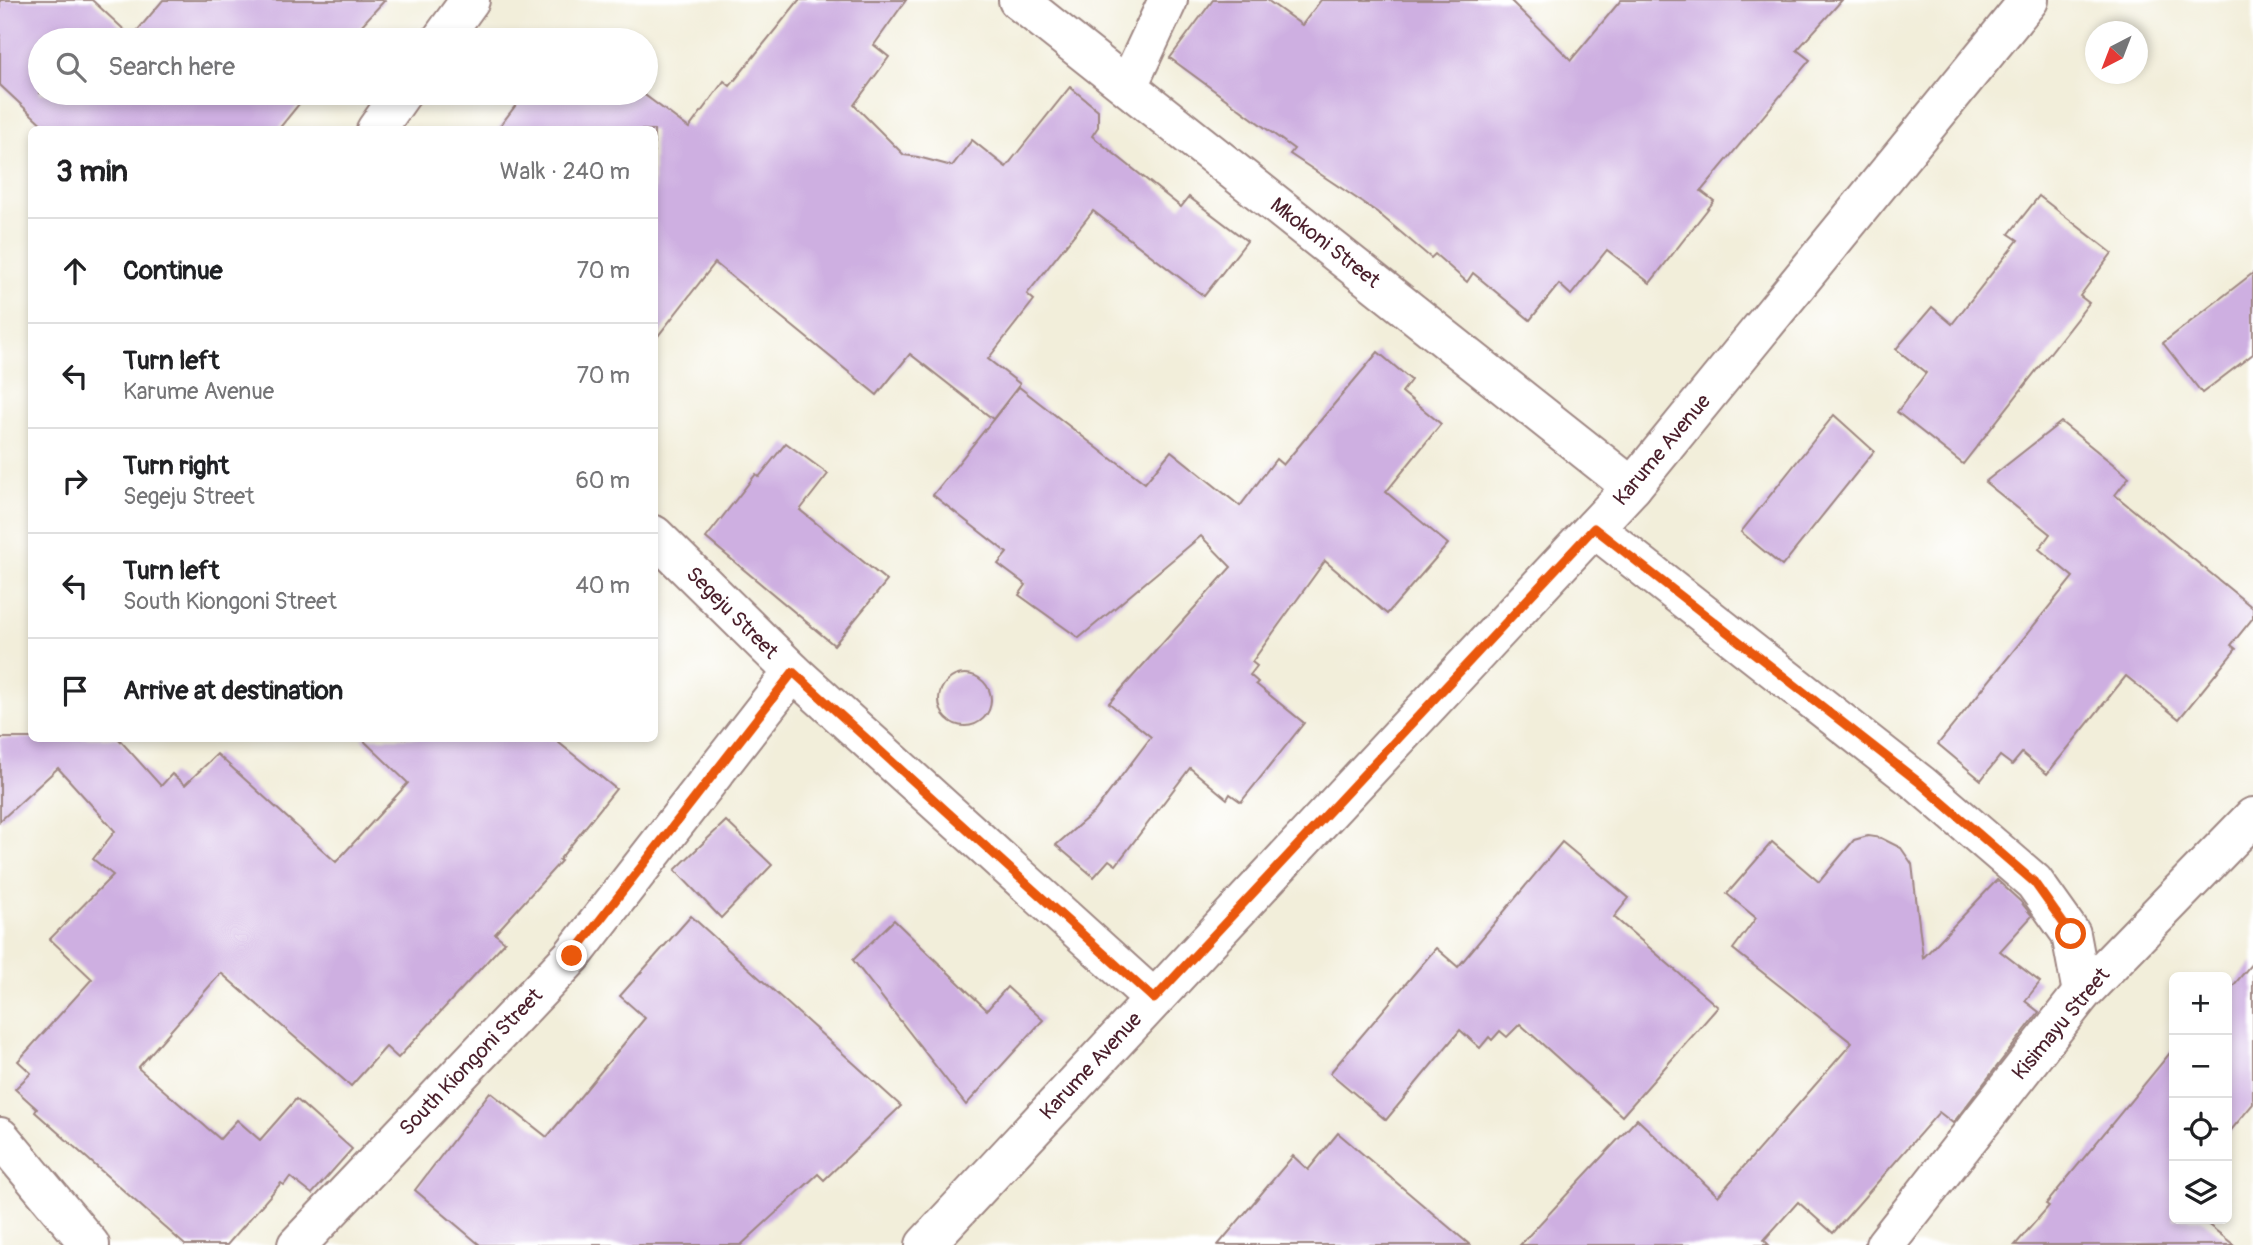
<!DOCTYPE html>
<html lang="en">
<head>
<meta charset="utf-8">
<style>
  body { margin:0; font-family:Pangolin,sans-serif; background:#f6f6f6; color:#202124 }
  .controls { position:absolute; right:21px; bottom:21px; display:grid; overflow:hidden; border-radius:10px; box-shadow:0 4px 10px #0003 }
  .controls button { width:63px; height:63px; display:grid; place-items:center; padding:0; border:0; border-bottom:2px solid #e0e0e0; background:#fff; color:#202124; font:35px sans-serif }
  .compass { position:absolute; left:2085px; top:21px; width:63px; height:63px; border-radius:50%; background:#fff; box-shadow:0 4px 10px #0003; rotate:222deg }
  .stop { position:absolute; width:21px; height:21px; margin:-16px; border:5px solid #ea580c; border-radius:50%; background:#fff }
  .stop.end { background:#ea580c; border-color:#fff; box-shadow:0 2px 7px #0008 }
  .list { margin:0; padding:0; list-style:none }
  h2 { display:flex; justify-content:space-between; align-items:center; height:91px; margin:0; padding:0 28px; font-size:30px }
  h2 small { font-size:23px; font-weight:400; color:#757577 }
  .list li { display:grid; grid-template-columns:46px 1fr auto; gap:21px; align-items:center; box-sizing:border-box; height:105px; padding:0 28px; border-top:2px solid #e0e0e0 }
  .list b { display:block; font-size:26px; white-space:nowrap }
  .list p { margin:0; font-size:23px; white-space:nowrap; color:#757577 }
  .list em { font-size:23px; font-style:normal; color:#757577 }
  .icon { flex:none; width:38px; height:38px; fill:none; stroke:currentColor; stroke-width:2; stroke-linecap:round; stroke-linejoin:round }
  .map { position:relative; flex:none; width:2253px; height:1245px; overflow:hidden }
  .search { position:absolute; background:#fff; box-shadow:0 4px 10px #0003; left:28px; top:28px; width:630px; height:77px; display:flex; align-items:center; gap:18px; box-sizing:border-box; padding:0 24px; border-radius:38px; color:#757577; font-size:26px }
  .panel { position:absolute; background:#fff; box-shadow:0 4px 10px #0003; left:28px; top:126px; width:630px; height:616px; border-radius:10px }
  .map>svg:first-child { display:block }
  .building { fill:#ceafe1 }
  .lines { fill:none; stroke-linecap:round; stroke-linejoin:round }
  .minor-casing { stroke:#9e8682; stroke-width:42 }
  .major-casing { stroke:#9e8682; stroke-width:42 }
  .minor { stroke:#fff; stroke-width:38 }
  .major { stroke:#fff; stroke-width:38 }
  .route { stroke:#ea580c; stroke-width:9 }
  .labels { text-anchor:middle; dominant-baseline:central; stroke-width:6; stroke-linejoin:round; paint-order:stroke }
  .street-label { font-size:21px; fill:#4a1f2b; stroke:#fff }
</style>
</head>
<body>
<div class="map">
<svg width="2253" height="1245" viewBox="0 0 2253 1245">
  <rect width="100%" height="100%" fill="#fff"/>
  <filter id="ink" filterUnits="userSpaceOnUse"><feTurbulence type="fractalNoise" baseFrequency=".0143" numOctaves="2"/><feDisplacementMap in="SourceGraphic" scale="14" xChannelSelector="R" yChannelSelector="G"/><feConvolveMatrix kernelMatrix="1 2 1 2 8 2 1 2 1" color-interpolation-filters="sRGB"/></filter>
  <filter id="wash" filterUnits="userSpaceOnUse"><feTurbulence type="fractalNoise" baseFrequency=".00686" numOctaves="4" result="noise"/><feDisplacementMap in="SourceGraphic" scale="28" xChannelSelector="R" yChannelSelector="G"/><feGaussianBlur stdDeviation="1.57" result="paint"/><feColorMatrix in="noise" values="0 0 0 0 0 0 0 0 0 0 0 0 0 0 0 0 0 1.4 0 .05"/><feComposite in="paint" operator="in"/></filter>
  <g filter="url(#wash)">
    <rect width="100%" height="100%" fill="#f2eeda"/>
    <g id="blocks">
      <!-- building -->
      <g class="building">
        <polygon points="0,0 92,0 132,37 163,0 385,0 348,40 40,40 40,93 308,93 278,130 48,130 0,85"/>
        <polygon points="799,0 906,0 874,45 889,57 854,105 904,155 918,157 952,166 972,140 1006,167 1070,87 1098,110 1098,127 1092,136 1181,207 1189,197 1247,241 1204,296 1093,211 1027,294 1034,300 988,359 1020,384 993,419 910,354 877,395 715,263 654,341 654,130 497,130 525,93 642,93 689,128 724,81 730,86"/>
        <polygon points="1213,0 1267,0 1302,25 1321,0 1510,0 1571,60 1621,0 1842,0 1797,50 1810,60 1701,191 1714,201 1650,283 1607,250 1571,295 1559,284 1530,320 1473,273 1467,282 1435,254 1431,258 1377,212 1290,154 1294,149 1170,58"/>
        <polygon points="2039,196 2112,253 2080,296 2089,303 1963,464 1897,412 1926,373 1896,349 1932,307 1952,324 2018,240 2009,234"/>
        <polygon points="2253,273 2253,354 2202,393 2163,343"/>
        <polygon points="1378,352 1411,380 1402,392 1441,424 1386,492 1448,544 1387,614 1325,561 1252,662 1257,666 1250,675 1258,682 1256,684 1304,723 1241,802 1230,794 1227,799 1190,768 1116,865 1109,860 1094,877 1056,845 1095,811 1151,737 1109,703 1231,567 1201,536 1079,638 1019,595 1026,585 998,564 1007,553 933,495 1019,387 1114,461 1115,460 1145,483 1171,451 1240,506 1276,459 1283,465"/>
        <polygon points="1834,415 1874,451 1782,566 1741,532"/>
        <polygon points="2061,422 2129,477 2115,495 2253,608 2253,618 2231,645 2236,649 2179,719 2126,676 2047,774 2022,753 2012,765 2000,756 1981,780 1938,744 2073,577 2039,549 2050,534 1985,482"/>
        <polygon points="786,443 828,474 800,510 887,581 834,645 706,538 756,474 759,477"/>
        <circle cx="965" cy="700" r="26"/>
        <polygon points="0,738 118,738 161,786 172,774 185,785 217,754 336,862 408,783 361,738 553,738 616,789 559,860 561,861 495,934 505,942 398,1058 386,1047 351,1086 221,973 138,1068 220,1139 237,1120 260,1140 296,1099 352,1149 312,1194 290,1177 284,1185 281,1183 227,1245 185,1245 35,1112 37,1109 15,1089 31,1073 18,1061 92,979 50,939 113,875 93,859 115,831 58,768 0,821"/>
        <polygon points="726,821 772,865 721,918 675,870"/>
        <polygon points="1868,836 1881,838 1901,848 1912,864 1923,958 1997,880 2020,901 2032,916 2000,951 2040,982 2025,1001 2039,1012 1953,1123 1939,1112 1833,1233 1798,1202 1764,1240 1769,1245 1520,1245 1637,1119 1718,1196 1852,1043 1733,949 1756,918 1727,894 1772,842 1819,882 1854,840"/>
        <polygon points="1562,842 1629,898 1614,917 1718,1007 1622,1116 1520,1024 1507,1037 1500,1031 1492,1040 1489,1037 1480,1048 1460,1030 1386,1120 1330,1073 1436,948 1458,967"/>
        <polygon points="691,916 901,1106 824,1180 818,1174 741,1245 480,1245 415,1190 490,1092 547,1137 645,1018 620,996"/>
        <polygon points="894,920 987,1010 1007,987 1043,1020 966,1105 853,960"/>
        <polygon points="2253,962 2253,1104 2227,1135 2227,993"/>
        <polygon points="2174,1048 2174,1219 2201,1219 2234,1245 2015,1245 2049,1206 2046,1204"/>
        <polygon points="1338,1133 1470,1245 1218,1245 1293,1156 1308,1170"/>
      </g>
    </g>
  </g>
  <g filter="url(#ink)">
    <use href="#blocks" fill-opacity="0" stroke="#9e8682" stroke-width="2"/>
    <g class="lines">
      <defs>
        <g id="minor">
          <polyline points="1018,0 1632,487"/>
          <polyline points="441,40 470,0"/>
          <polyline points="1128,86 1168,0"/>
          <polyline points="376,130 402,93"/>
          <polyline points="1594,528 1920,784 2034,882 2071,934 2082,993"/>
          <polyline points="654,535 793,672 1154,999"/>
          <polyline points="0,1137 90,1245"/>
          <polyline points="297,1245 572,956 793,672"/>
          <polyline points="1885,1245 2082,993 2253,817"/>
        </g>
        <polyline id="major" points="925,1245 1632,487 2029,0"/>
      </defs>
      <!-- minor casing -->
      <use href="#minor" class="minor-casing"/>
      <!-- major casing -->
      <use href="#major" class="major-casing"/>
      <!-- minor -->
      <use href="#minor" class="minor"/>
      <!-- major -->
      <use href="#major" class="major"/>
    </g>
  </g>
  <g class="lines" filter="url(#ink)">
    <!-- route -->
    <polyline class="route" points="572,956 793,672 1154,999 1594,528 1920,783 2034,882 2071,934"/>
  </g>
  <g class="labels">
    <!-- street labels -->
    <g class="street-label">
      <text transform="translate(1325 243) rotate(38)">Mkokoni Street</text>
      <text transform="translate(1662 450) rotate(-50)">Karume Avenue</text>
      <text transform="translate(732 613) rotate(45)">Segeju Street</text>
      <text transform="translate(2061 1024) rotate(-50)">Kisimayu Street</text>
      <text transform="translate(471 1062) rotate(-46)">South Kiongoni Street</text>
      <text transform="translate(1091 1066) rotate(-47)">Karume Avenue</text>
    </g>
  </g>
</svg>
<div class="controls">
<button>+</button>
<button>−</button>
<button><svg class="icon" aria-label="locate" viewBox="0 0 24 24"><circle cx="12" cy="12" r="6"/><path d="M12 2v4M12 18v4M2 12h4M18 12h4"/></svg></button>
<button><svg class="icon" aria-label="layers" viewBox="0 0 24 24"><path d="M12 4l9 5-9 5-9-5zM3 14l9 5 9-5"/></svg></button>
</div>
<svg class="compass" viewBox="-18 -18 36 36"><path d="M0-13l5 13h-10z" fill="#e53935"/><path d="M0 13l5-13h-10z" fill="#757577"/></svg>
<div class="stop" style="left:2071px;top:934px"></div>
<div class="stop end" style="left:572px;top:956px"></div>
<div class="search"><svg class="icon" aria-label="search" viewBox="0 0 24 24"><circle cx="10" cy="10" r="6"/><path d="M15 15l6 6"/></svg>Search here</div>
<section class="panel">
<h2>3 min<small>Walk · 240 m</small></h2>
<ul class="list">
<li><svg class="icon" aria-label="ahead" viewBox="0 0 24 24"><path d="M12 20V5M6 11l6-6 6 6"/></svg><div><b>Continue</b></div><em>70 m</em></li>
<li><svg class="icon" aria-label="left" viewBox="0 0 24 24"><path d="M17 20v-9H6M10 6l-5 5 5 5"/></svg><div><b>Turn left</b><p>Karume Avenue</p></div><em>70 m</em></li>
<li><svg class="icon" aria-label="right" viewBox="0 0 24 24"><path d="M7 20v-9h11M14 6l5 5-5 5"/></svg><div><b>Turn right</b><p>Segeju Street</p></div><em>60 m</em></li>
<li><svg class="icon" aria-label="left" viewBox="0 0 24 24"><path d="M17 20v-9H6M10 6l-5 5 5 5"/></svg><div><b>Turn left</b><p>South Kiongoni Street</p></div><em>40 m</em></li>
<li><svg class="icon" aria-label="arrive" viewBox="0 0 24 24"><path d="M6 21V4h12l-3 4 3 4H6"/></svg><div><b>Arrive at destination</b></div></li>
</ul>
</section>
</div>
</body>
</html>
